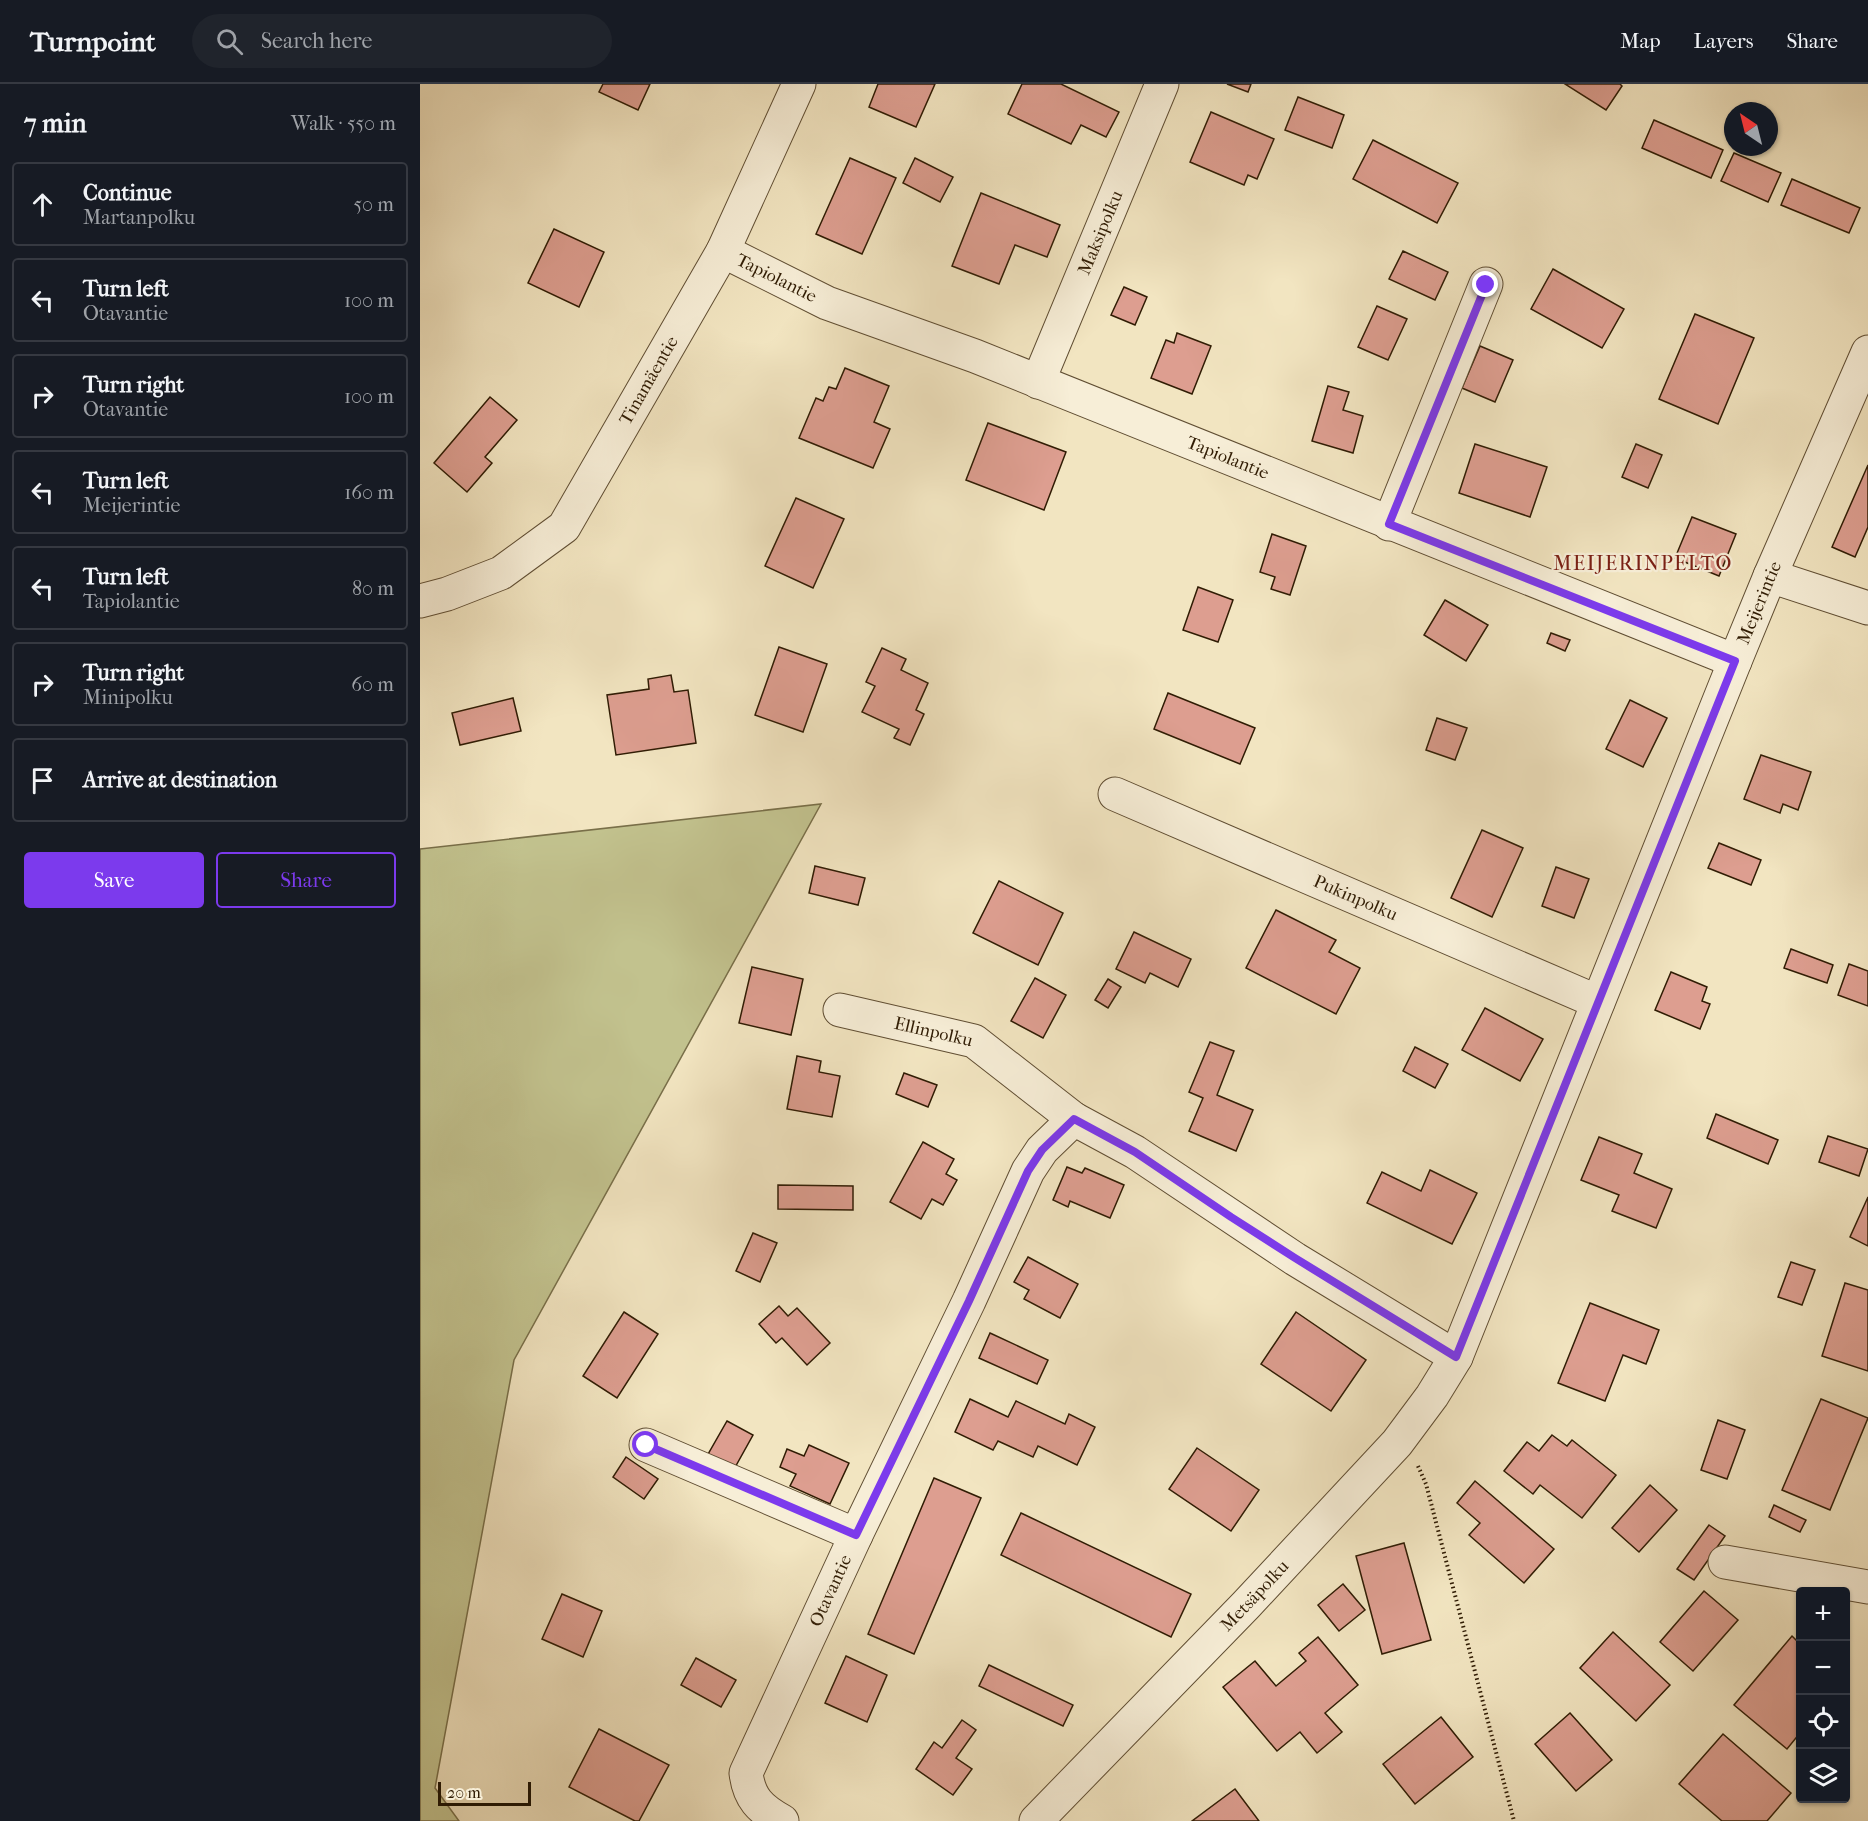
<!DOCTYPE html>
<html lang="en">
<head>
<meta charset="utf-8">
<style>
  body { margin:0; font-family:"IM FELL French Canon",serif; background:#20242c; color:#f1f3f6 }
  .controls { position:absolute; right:18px; bottom:18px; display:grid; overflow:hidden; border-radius:6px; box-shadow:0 2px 4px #0004 }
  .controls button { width:54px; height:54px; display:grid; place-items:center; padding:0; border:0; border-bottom:2px solid #363941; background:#171b24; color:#f1f3f6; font:30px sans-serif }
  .compass { position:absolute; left:1304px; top:18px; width:54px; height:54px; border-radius:50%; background:#171b24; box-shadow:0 2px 4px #0004; rotate:325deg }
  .scale { position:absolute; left:18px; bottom:15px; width:93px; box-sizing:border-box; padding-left:6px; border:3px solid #301c04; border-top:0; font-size:16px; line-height:21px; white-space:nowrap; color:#301c04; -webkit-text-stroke:4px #f7eed7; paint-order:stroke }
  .stop { position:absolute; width:18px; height:18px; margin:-14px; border:4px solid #7c3aed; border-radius:50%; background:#fff }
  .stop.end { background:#7c3aed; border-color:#fff; box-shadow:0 2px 6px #0008 }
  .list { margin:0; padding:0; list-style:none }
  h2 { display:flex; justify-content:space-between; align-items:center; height:78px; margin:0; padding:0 24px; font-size:26px }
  h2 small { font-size:20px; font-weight:400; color:#9ea1a6 }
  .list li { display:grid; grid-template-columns:39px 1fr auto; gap:18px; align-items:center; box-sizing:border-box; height:84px; margin:0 12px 12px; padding:0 12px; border:2px solid #363941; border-radius:6px }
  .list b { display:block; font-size:22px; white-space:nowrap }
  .list p { margin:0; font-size:20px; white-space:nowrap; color:#9ea1a6 }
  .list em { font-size:20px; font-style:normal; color:#9ea1a6 }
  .actions { display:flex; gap:12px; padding:18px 24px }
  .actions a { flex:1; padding:14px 0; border:2px solid #7c3aed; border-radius:6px; text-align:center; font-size:21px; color:#7c3aed }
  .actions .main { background:#7c3aed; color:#fff }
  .icon { flex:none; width:33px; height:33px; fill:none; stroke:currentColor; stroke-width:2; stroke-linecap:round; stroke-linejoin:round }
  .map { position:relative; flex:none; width:1448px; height:1737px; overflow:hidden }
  header { display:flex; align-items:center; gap:36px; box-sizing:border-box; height:84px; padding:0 30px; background:#171b24; border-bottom:2px solid #363941 }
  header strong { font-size:28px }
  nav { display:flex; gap:33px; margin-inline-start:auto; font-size:21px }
  .search { width:420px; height:54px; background:#20242c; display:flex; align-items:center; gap:15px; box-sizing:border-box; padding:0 21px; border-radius:33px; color:#9ea1a6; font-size:22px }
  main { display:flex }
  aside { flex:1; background:#171b24 }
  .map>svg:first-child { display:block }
  .green { fill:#c2c28e; stroke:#796f49; stroke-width:1.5 }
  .building { fill:#dd9e90; stroke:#301c04; stroke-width:1.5 }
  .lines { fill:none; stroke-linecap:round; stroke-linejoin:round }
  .minor-casing { stroke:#604e33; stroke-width:35 }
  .path { stroke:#301c04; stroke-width:4; stroke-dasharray:1.5 3; stroke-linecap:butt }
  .minor { stroke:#f7eed7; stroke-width:33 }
  .route { stroke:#7c3aed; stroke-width:8 }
  .labels { text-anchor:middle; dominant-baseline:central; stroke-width:4.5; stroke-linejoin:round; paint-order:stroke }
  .street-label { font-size:18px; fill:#301c04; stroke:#f7eed7 }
  .neighbourhood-label { font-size:20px; letter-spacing:1.5px; fill:#7a1f14; stroke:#f7eed7 }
</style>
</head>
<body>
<header>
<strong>Turnpoint</strong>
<div class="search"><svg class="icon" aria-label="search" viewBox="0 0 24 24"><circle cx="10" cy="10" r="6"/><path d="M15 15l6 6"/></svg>Search here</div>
<nav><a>Map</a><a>Layers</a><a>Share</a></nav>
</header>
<main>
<aside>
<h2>7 min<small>Walk · 550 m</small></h2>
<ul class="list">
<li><svg class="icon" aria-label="ahead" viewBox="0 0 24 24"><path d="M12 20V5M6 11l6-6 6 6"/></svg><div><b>Continue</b><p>Martanpolku</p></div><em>50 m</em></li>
<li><svg class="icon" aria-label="left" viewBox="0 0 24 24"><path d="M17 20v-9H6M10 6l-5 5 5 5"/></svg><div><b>Turn left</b><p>Otavantie</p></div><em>100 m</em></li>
<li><svg class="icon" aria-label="right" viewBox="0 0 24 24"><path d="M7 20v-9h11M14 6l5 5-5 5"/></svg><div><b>Turn right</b><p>Otavantie</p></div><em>100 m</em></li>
<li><svg class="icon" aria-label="left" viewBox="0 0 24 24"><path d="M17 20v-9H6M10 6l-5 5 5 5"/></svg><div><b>Turn left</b><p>Meijerintie</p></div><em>160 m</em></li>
<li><svg class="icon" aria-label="left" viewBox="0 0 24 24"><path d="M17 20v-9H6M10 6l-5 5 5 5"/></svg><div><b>Turn left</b><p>Tapiolantie</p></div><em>80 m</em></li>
<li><svg class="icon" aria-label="right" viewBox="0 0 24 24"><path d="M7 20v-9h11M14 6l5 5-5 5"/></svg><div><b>Turn right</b><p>Minipolku</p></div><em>60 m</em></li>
<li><svg class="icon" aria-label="arrive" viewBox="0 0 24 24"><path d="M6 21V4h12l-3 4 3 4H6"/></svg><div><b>Arrive at destination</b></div></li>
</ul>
<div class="actions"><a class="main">Save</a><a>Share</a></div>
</aside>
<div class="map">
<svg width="1448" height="1737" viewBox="0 0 1448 1737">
  <rect width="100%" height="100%" fill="#f2e5c1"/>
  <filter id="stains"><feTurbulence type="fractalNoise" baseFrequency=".00333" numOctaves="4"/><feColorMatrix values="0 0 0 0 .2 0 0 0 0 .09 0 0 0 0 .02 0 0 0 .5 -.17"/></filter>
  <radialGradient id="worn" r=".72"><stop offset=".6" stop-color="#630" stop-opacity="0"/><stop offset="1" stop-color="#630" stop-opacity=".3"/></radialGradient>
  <!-- green -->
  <polygon class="green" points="401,720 94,1276 15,1704 39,1737 0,1737 0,765"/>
  <!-- building -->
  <g class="building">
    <polygon points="183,0 230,0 218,26 179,8"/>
    <polygon points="458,0 515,0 496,43 449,23"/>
    <polygon points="602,0 641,0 699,28 686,53 661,41 651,60 588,30"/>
    <polygon points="807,0 831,0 828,8"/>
    <polygon points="1145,0 1200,0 1202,2 1186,26"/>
    <polygon points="878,13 924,31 912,64 865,46"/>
    <polygon points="791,28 854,55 837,95 828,91 824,101 770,78"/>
    <polygon points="1234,36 1303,66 1291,94 1222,64"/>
    <polygon points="953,56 1038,99 1017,139 933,95"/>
    <polygon points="1314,69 1361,89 1348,118 1301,97"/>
    <polygon points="430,74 476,94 442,170 396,150"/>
    <polygon points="495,74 533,93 520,118 483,99"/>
    <polygon points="1372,95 1440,124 1429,149 1361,121"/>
    <polygon points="561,109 640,141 627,173 595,161 579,200 532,182"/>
    <polygon points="134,145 184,168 159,223 108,199"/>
    <polygon points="983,167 1028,188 1015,216 969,195"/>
    <polygon points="1133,185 1204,225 1182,264 1111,225"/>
    <polygon points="704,203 727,213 715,241 691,231"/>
    <polygon points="957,222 987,235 968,276 938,263"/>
    <polygon points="1275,230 1334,254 1298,340 1239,315"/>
    <polygon points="757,249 791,262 772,310 731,294 746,256 754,259"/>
    <polygon points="1060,262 1093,276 1075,318 1042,304"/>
    <polygon points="425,284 469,302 454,338 470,345 453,384 379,354 396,314 403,317 409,303 416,305"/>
    <polygon points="908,302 929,308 923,326 943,332 933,369 892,357"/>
    <polygon points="70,313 97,336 65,373 72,379 47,408 14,379"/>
    <polygon points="568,339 646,368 624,426 546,396"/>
    <polygon points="1055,360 1127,383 1110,433 1039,409"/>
    <polygon points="1216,360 1242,371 1228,404 1202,393"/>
    <polygon points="1448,381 1448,443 1435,473 1412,463"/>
    <polygon points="376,414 424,435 393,504 345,482"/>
    <polygon points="1272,433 1316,450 1299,492 1255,474"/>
    <polygon points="852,450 886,462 870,511 851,505 855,493 840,488"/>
    <polygon points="778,503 813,516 798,558 763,546"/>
    <polygon points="1025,516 1068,541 1046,577 1004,551"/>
    <polygon points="1131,549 1150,556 1145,567 1127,559"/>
    <polygon points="359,563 407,580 383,648 335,631"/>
    <polygon points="462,564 486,575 481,586 508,599 496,626 504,630 490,661 474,654 479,645 442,628 455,602 446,598"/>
    <polygon points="251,591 254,608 268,606 276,659 196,671 187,611 229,605 228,595"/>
    <polygon points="748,609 835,644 820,680 734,645"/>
    <polygon points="93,614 101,647 40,661 32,629"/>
    <polygon points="1210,616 1247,634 1223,683 1186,665"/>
    <polygon points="1017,634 1047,644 1035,676 1006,666"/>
    <polygon points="1341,671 1391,688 1378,726 1363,720 1360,729 1324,715"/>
    <polygon points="1062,746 1103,764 1072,833 1031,814"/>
    <polygon points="1299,759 1341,776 1331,801 1288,784"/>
    <polygon points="395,782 445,794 438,821 389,809"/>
    <polygon points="1136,783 1169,795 1154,834 1122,822"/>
    <polygon points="579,797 643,829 618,881 553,849"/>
    <polygon points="856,826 916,856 909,868 940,884 916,930 826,884"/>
    <polygon points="714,848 771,875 758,903 730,889 725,899 696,885"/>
    <polygon points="1371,865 1413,881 1407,899 1364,884"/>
    <polygon points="1429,880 1448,887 1448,922 1418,911"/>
    <polygon points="332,883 383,895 371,951 319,939"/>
    <polygon points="1251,888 1287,903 1282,917 1290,920 1280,945 1235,926"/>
    <polygon points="615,894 646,911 623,954 591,937"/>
    <polygon points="688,895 701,903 688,924 675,916"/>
    <polygon points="1065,924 1123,955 1100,997 1042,966"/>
    <polygon points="790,958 814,967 797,1011 833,1026 816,1067 769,1047 783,1014 769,1008"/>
    <polygon points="995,963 1028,980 1015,1004 983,987"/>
    <polygon points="377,972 401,977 399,988 420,992 412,1033 367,1025"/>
    <polygon points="484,989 517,1001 508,1023 476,1010"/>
    <polygon points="1296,1030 1358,1056 1348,1080 1287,1054"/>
    <polygon points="1408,1052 1448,1065 1439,1092 1399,1078"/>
    <polygon points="1179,1053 1222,1070 1214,1089 1252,1105 1236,1144 1192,1127 1199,1111 1161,1096"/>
    <polygon points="503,1058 534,1075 526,1090 537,1096 523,1121 512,1115 501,1135 470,1118"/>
    <polygon points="647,1083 662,1089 665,1084 704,1101 690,1134 650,1117 648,1123 633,1116"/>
    <polygon points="1010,1086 1057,1109 1032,1160 947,1119 962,1088 1001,1107"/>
    <polygon points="358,1101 433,1102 433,1126 358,1125"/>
    <polygon points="1448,1113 1448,1162 1430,1153"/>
    <polygon points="333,1149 357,1159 340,1198 316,1187"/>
    <polygon points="608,1173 658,1200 640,1234 604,1215 609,1206 594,1198"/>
    <polygon points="1371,1178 1395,1186 1382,1221 1358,1213"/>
    <polygon points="1425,1199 1448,1206 1448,1287 1402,1272"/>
    <polygon points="1170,1219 1239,1246 1226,1280 1203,1271 1185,1317 1138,1299"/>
    <polygon points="359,1222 368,1232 377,1224 410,1259 387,1281 362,1254 356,1259 339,1240"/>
    <polygon points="204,1228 238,1250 197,1314 163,1292"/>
    <polygon points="876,1228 946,1276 911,1327 841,1280"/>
    <polygon points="570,1249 628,1276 617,1300 559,1274"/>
    <polygon points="550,1315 588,1333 596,1317 645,1340 649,1330 675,1343 657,1381 618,1362 613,1373 578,1357 573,1366 535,1348"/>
    <polygon points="1401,1315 1448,1334 1410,1426 1362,1406"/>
    <polygon points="1298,1336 1325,1346 1307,1395 1281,1386"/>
    <polygon points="307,1337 333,1351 313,1387 287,1372"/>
    <polygon points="1132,1351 1147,1362 1152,1356 1196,1391 1162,1434 1120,1401 1113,1410 1084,1387 1107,1358 1119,1367"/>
    <polygon points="389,1361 429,1379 410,1420 370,1402 376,1390 360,1383 367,1365 384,1372"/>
    <polygon points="777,1364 839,1406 811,1447 749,1405"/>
    <polygon points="206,1373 238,1395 224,1415 193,1393"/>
    <polygon points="514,1394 561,1414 494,1570 448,1550"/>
    <polygon points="1055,1397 1134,1465 1104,1499 1049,1451 1060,1439 1037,1419"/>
    <polygon points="1230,1401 1257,1426 1219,1468 1192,1444"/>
    <polygon points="1354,1421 1386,1436 1380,1448 1349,1433"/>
    <polygon points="601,1429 771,1510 751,1553 581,1471"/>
    <polygon points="1289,1441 1305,1452 1274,1496 1257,1485"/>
    <polygon points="984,1459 1011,1556 962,1570 936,1472"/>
    <polygon points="923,1500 945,1526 919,1547 898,1521"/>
    <polygon points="1284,1507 1318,1536 1273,1587 1240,1558"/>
    <polygon points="142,1510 182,1527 163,1573 122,1555"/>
    <polygon points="1193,1548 1250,1601 1216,1637 1160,1584"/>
    <polygon points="1372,1552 1380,1560 1380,1649 1367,1665 1314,1621"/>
    <polygon points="898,1553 938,1601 905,1629 922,1648 897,1669 880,1648 857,1667 803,1603 835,1577 856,1602 886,1577 879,1569"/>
    <polygon points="426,1572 467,1591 447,1638 405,1619"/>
    <polygon points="276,1574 316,1596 301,1623 261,1601"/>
    <polygon points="569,1581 653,1621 643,1642 559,1602"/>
    <polygon points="1150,1629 1192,1676 1156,1707 1115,1660"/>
    <polygon points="1021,1633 1053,1673 995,1720 963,1680"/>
    <polygon points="542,1636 556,1646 536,1674 552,1685 533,1711 496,1685 514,1658 522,1664"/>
    <polygon points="179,1645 249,1681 219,1737 215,1737 149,1703"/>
    <polygon points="1303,1650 1371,1709 1347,1737 1302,1737 1259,1700"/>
    <polygon points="815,1705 839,1737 772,1737"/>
  </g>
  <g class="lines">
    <defs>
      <g id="minor">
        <path id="s1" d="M303,167L407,219L555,272L1315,577"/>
        <path id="s2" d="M618,298L742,0"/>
        <polyline points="969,440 1066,200"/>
        <polyline points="1350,492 1448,524"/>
        <path id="s3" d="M0,517L27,510L81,489L144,443L303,167L379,0"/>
        <path id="s4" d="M695,710L1178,918"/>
        <path id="s5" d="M420,926L554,957L654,1035"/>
        <polyline points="226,1361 436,1451"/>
        <polyline points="1305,1478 1448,1503"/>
        <path id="s6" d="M362,1737C340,1725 329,1714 326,1689L436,1451L549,1217L608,1087L622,1066L654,1035L715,1068L875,1175L1036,1273"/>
        <path id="s7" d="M616,1737L826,1521L977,1359L1012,1312L1036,1273L1315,577L1350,492L1448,268"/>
      </g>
    </defs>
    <!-- minor casing -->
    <use href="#minor" class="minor-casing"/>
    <!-- path -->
    <polyline class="path" points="998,1382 1006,1400 1094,1737"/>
    <!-- minor -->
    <use href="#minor" class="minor"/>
  </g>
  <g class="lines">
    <!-- route -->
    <polyline class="route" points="226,1361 436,1451 549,1217 608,1087 622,1066 654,1035 715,1068 811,1133 875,1174 1036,1273 1315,577 969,440 1066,201"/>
  </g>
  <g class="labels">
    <!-- street labels -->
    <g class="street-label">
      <text stroke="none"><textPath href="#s2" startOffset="162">Maksipolku</textPath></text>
      <text stroke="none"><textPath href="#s1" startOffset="60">Tapiolantie</textPath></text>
      <text stroke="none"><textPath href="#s3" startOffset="333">Tinamäentie</textPath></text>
      <text stroke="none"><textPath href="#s1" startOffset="546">Tapiolantie</textPath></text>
      <text stroke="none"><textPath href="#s7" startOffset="1440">Meijerintie</textPath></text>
      <text stroke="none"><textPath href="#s4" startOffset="262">Pukinpolku</textPath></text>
      <text stroke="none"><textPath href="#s5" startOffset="96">Ellinpolku</textPath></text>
      <text stroke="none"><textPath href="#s6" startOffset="264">Otavantie</textPath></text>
      <text stroke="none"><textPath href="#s7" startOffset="314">Metsäpolku</textPath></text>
    </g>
    <!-- neighbourhood labels -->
    <g class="neighbourhood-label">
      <text x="1223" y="479">MEIJERINPELTO</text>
    </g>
  </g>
  <rect width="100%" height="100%" filter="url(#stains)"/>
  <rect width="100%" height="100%" fill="url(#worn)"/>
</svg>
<div class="controls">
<button>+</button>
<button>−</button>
<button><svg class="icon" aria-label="locate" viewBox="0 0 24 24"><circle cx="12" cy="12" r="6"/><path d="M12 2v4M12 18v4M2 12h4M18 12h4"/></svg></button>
<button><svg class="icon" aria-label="layers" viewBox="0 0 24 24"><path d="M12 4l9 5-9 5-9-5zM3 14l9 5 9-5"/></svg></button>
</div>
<svg class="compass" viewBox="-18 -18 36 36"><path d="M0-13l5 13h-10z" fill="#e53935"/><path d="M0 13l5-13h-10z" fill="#9ea1a6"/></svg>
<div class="scale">20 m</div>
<div class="stop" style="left:226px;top:1361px"></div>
<div class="stop end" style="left:1066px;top:201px"></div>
</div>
</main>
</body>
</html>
